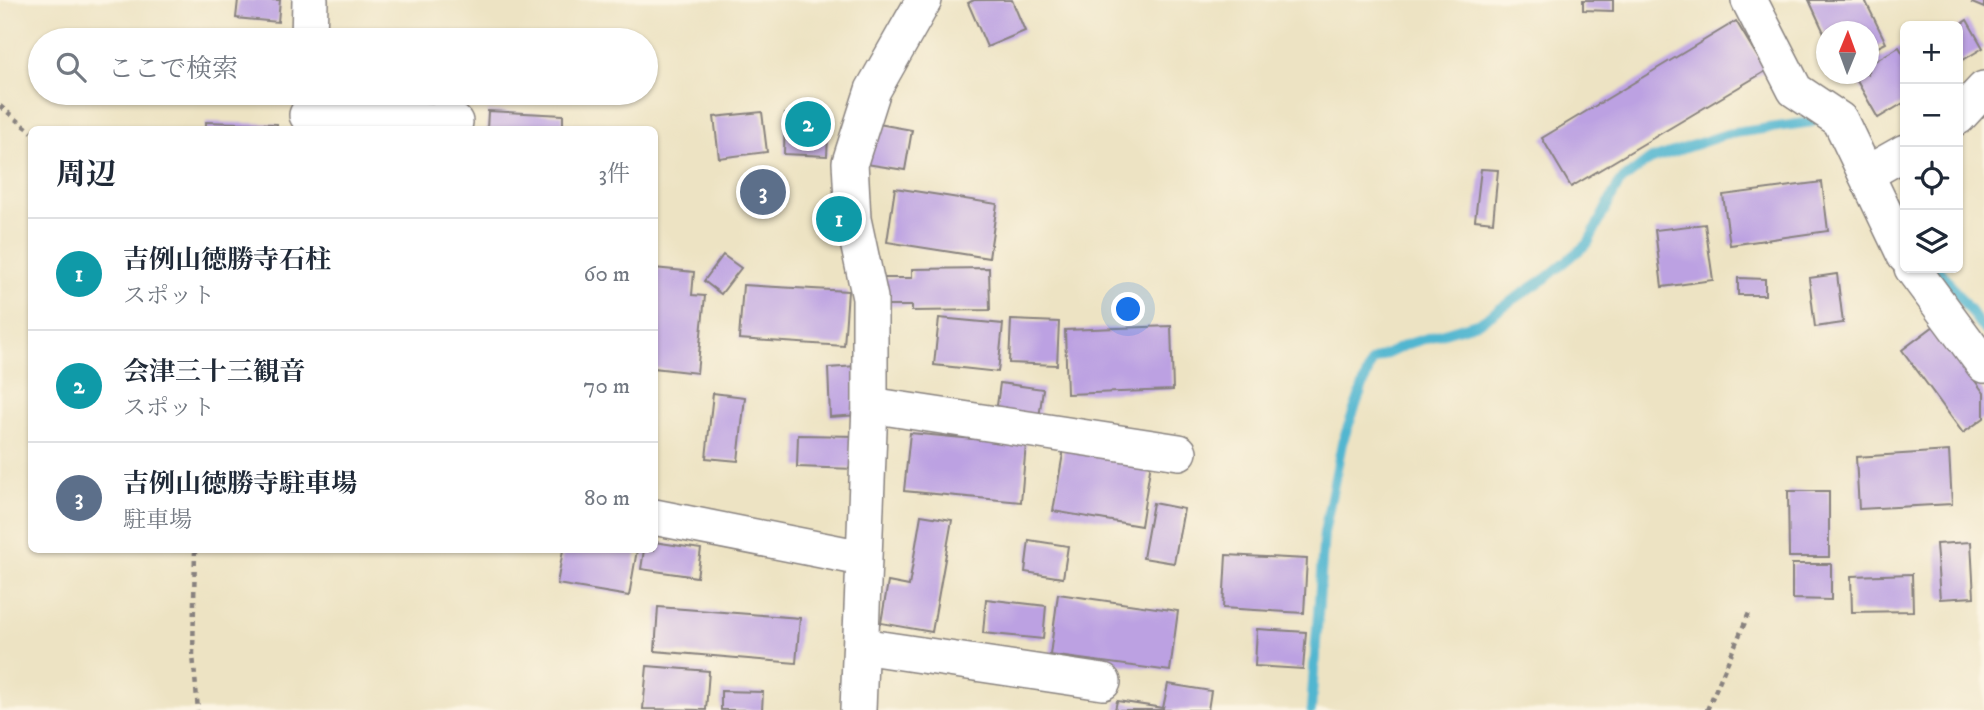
<!DOCTYPE html>
<html lang="ja">
<head>
<meta charset="utf-8">
<style>
  body { margin:0; font-family:"IM FELL DW Pica","Noto Serif JP",serif; background:#f6f6f7; color:#1f2937 }
  .controls { position:absolute; right:21px; top:21px; display:grid; overflow:hidden; border-radius:10px; box-shadow:0 2px 5px #0004 }
  .controls button { width:63px; height:63px; display:grid; place-items:center; padding:0; border:0; border-bottom:2px solid #e0e1e3; background:#fff; color:#1f2937; font:35px sans-serif }
  .compass { position:absolute; left:1816px; top:21px; width:63px; height:63px; border-radius:50%; background:#fff; box-shadow:0 2px 5px #0004; rotate:1deg }
  .you { position:absolute; left:1129px; top:310px; width:24px; height:24px; margin:-18px; border:5px solid #fff; border-radius:50%; background:#1a73e8; box-shadow:0 0 0 10px #1a73e833 }
  .badge { display:grid; place-items:center; width:46px; height:46px; border-radius:50%; background:#d1495b; color:#fff; font-size:23px; font-weight:700 }
  .pin { position:absolute; translate:-50% -50%; border:4px solid #fff; box-shadow:0 2px 7px #0006 }
  .list { margin:0; padding:0; list-style:none }
  h2 { display:flex; justify-content:space-between; align-items:center; height:91px; margin:0; padding:0 28px; font-size:30px }
  h2 small { font-size:23px; font-weight:400; color:#747a83 }
  .list li { display:grid; grid-template-columns:46px 1fr auto; gap:21px; align-items:center; box-sizing:border-box; height:112px; padding:0 28px; border-top:2px solid #e0e1e3 }
  .list b { display:block; font-size:26px; white-space:nowrap }
  .list p { margin:0; font-size:23px; white-space:nowrap; color:#747a83 }
  .list em { font-size:23px; font-style:normal; color:#747a83 }
  .icon { flex:none; width:38px; height:38px; fill:none; stroke:currentColor; stroke-width:2; stroke-linecap:round; stroke-linejoin:round }
  .map { position:relative; flex:none; width:1984px; height:710px; overflow:hidden }
  .search { position:absolute; background:#fff; box-shadow:0 2px 5px #0004; left:28px; top:28px; width:630px; height:77px; display:flex; align-items:center; gap:18px; box-sizing:border-box; padding:0 24px; border-radius:38px; color:#747a83; font-size:26px }
  .panel { position:absolute; background:#fff; box-shadow:0 2px 5px #0004; left:28px; top:126px; width:630px; height:427px; border-radius:10px }
  .map>svg:first-child { display:block }
  .lines { fill:none; stroke-linecap:round; stroke-linejoin:round }
  .stream { stroke:#51b6d0; stroke-width:10 }
  .building { fill:#bca1e2 }
  .minor-casing { stroke:#88827f; stroke-width:38 }
  .path { stroke:#88827f; stroke-width:4.5; stroke-dasharray:5 5; stroke-linecap:butt }
  .minor { stroke:#fff; stroke-width:35 }
</style>
</head>
<body>
<div class="map">
<svg width="1984" height="710" viewBox="0 0 1984 710">
  <rect width="100%" height="100%" fill="#fcf5e5"/>
  <filter id="ink" filterUnits="userSpaceOnUse"><feTurbulence type="fractalNoise" baseFrequency=".0143" numOctaves="2"/><feDisplacementMap in="SourceGraphic" scale="14" xChannelSelector="R" yChannelSelector="G"/><feConvolveMatrix kernelMatrix="1 2 1 2 8 2 1 2 1" color-interpolation-filters="sRGB"/></filter>
  <filter id="wash" filterUnits="userSpaceOnUse"><feTurbulence type="fractalNoise" baseFrequency=".00686" numOctaves="4" result="noise"/><feDisplacementMap in="SourceGraphic" scale="28" xChannelSelector="R" yChannelSelector="G"/><feGaussianBlur stdDeviation="1.57" result="paint"/><feColorMatrix in="noise" values="0 0 0 0 0 0 0 0 0 0 0 0 0 0 0 0 0 1.4 0 .05"/><feComposite in="paint" operator="in"/></filter>
  <g filter="url(#wash)">
    <rect width="100%" height="100%" fill="#ede3c3"/>
    <g class="lines">
      <!-- stream -->
      <g class="stream">
        <polyline points="1938,268 1984,330"/>
        <polyline points="1311,710 1324,533 1342,443 1372,361 1408,344 1480,322 1546,278 1588,243 1619,183 1649,160 1727,134 1812,122"/>
      </g>
    </g>
    <g id="blocks">
      <!-- building -->
      <g class="building">
        <polygon points="238,0 280,0 278,22 236,18"/>
        <polygon points="974,0 1012,0 1025,31 987,47 968,3"/>
        <polygon points="1583,0 1613,0 1613,11 1583,10"/>
        <polygon points="1809,0 1865,0 1886,43 1868,52 1868,32 1826,32 1826,37"/>
        <polygon points="1974,0 1984,0 1984,8 1972,3"/>
        <polygon points="1967,20 1983,48 1958,63 1958,26"/>
        <polygon points="1736,21 1766,71 1571,187 1542,138"/>
        <polygon points="235,33 282,37 282,40 234,40"/>
        <polygon points="349,33 435,38 434,40 348,40"/>
        <polygon points="1899,47 1905,57 1905,102 1878,118 1853,74 1868,74 1868,65"/>
        <polygon points="488,111 563,115 563,130 487,130"/>
        <polygon points="762,112 767,152 719,158 714,117"/>
        <polygon points="785,114 829,116 827,156 784,154"/>
        <polygon points="206,122 277,124 277,130 206,130"/>
        <polygon points="873,123 912,130 905,170 866,164"/>
        <polygon points="1481,169 1498,170 1493,222 1475,220"/>
        <polygon points="1822,182 1828,231 1730,245 1723,195"/>
        <polygon points="895,188 997,204 989,258 887,242"/>
        <polygon points="1705,224 1713,280 1662,287 1655,230"/>
        <polygon points="723,255 741,268 721,294 704,281"/>
        <polygon points="654,268 694,272 692,295 705,296 697,373 654,368"/>
        <polygon points="989,268 990,310 912,311 912,306 884,306 883,278 912,278 912,269"/>
        <polygon points="1837,274 1843,323 1815,327 1809,278"/>
        <polygon points="1738,278 1765,279 1765,295 1738,295"/>
        <polygon points="743,285 848,291 844,346 739,339"/>
        <polygon points="939,318 1003,324 998,372 934,365"/>
        <polygon points="1011,320 1059,322 1057,365 1009,363"/>
        <polygon points="1171,326 1173,390 1067,394 1065,330"/>
        <polygon points="1934,326 1984,393 1984,418 1963,433 1902,350"/>
        <polygon points="857,366 858,415 830,417 828,368"/>
        <polygon points="1000,383 1043,389 1039,418 996,413"/>
        <polygon points="713,393 745,397 738,461 706,458"/>
        <polygon points="910,433 1026,444 1021,502 904,491"/>
        <polygon points="798,435 857,436 856,469 797,467"/>
        <polygon points="1064,448 1151,462 1141,526 1053,511"/>
        <polygon points="1949,451 1952,504 1859,509 1856,457"/>
        <polygon points="1788,491 1829,491 1829,557 1789,557"/>
        <polygon points="1153,503 1184,509 1174,563 1143,558"/>
        <polygon points="921,515 952,520 932,632 881,623 888,582 909,586"/>
        <polygon points="1029,540 1068,546 1063,578 1025,572"/>
        <polygon points="654,542 701,549 697,577 641,569 644,550 654,550"/>
        <polygon points="1971,542 1974,597 1940,599 1936,544"/>
        <polygon points="563,550 637,550 629,596 557,584"/>
        <polygon points="1226,555 1307,559 1304,613 1223,608"/>
        <polygon points="1792,564 1831,564 1831,600 1792,599"/>
        <polygon points="1912,574 1913,611 1852,612 1851,576"/>
        <polygon points="1058,594 1178,611 1170,671 1050,655"/>
        <polygon points="986,599 1046,606 1043,639 983,633"/>
        <polygon points="658,607 800,618 796,663 655,651"/>
        <polygon points="1257,629 1306,632 1303,669 1255,666"/>
        <polygon points="647,666 709,671 706,710 643,709"/>
        <polygon points="1168,684 1211,691 1208,710 1115,710 1117,701 1163,708"/>
        <polygon points="721,691 763,692 762,710 721,710"/>
      </g>
    </g>
  </g>
  <g filter="url(#ink)">
    <use href="#blocks" fill-opacity="0" stroke="#88827f" stroke-width="2"/>
    <g class="lines">
      <defs>
        <g id="minor">
          <polyline points="1749,0 1795,90 1840,120 1905,256"/>
          <polyline points="309,40 310,0"/>
          <polyline points="307,115 455,122"/>
          <polyline points="1958,117 1984,89"/>
          <polyline points="1866,174 1905,152"/>
          <polyline points="1912,268 1984,365"/>
          <polyline points="870,405 1179,452"/>
          <polyline points="654,517 862,558"/>
          <polyline points="861,646 1103,682"/>
          <polyline points="858,710 870,405 870,298 853,219 850,162 873,90 924,0"/>
        </g>
      </defs>
      <!-- minor casing -->
      <use href="#minor" class="minor-casing"/>
      <!-- path -->
      <g class="path">
        <polyline points="0,106 32,132"/>
        <polyline points="195,550 193,655 198,710"/>
        <polyline points="1707,710 1749,613"/>
      </g>
      <!-- minor -->
      <use href="#minor" class="minor"/>
    </g>
  </g>
</svg>
<div class="controls">
<button>+</button>
<button>−</button>
<button><svg class="icon" aria-label="locate" viewBox="0 0 24 24"><circle cx="12" cy="12" r="6"/><path d="M12 2v4M12 18v4M2 12h4M18 12h4"/></svg></button>
<button><svg class="icon" aria-label="layers" viewBox="0 0 24 24"><path d="M12 4l9 5-9 5-9-5zM3 14l9 5 9-5"/></svg></button>
</div>
<svg class="compass" viewBox="-18 -18 36 36"><path d="M0-13l5 13h-10z" fill="#e53935"/><path d="M0 13l5-13h-10z" fill="#747a83"/></svg>
<div class="you"></div>
<div class="pin badge" style="left:839px;top:219px;background:#0f9aa8">1</div>
<div class="pin badge" style="left:808px;top:124px;background:#0f9aa8">2</div>
<div class="pin badge" style="left:763px;top:192px;background:#5c6f8a">3</div>
<div class="search"><svg class="icon" aria-label="search" viewBox="0 0 24 24"><circle cx="10" cy="10" r="6"/><path d="M15 15l6 6"/></svg>ここで検索</div>
<section class="panel">
<h2>周辺<small>3件</small></h2>
<ul class="list">
<li><span class="badge" style="background:#0f9aa8">1</span><div><b>吉例山徳勝寺石柱</b><p>スポット</p></div><em>60 m</em></li>
<li><span class="badge" style="background:#0f9aa8">2</span><div><b>会津三十三観音</b><p>スポット</p></div><em>70 m</em></li>
<li><span class="badge" style="background:#5c6f8a">3</span><div><b>吉例山徳勝寺駐車場</b><p>駐車場</p></div><em>80 m</em></li>
</ul>
</section>
</div>
</body>
</html>
